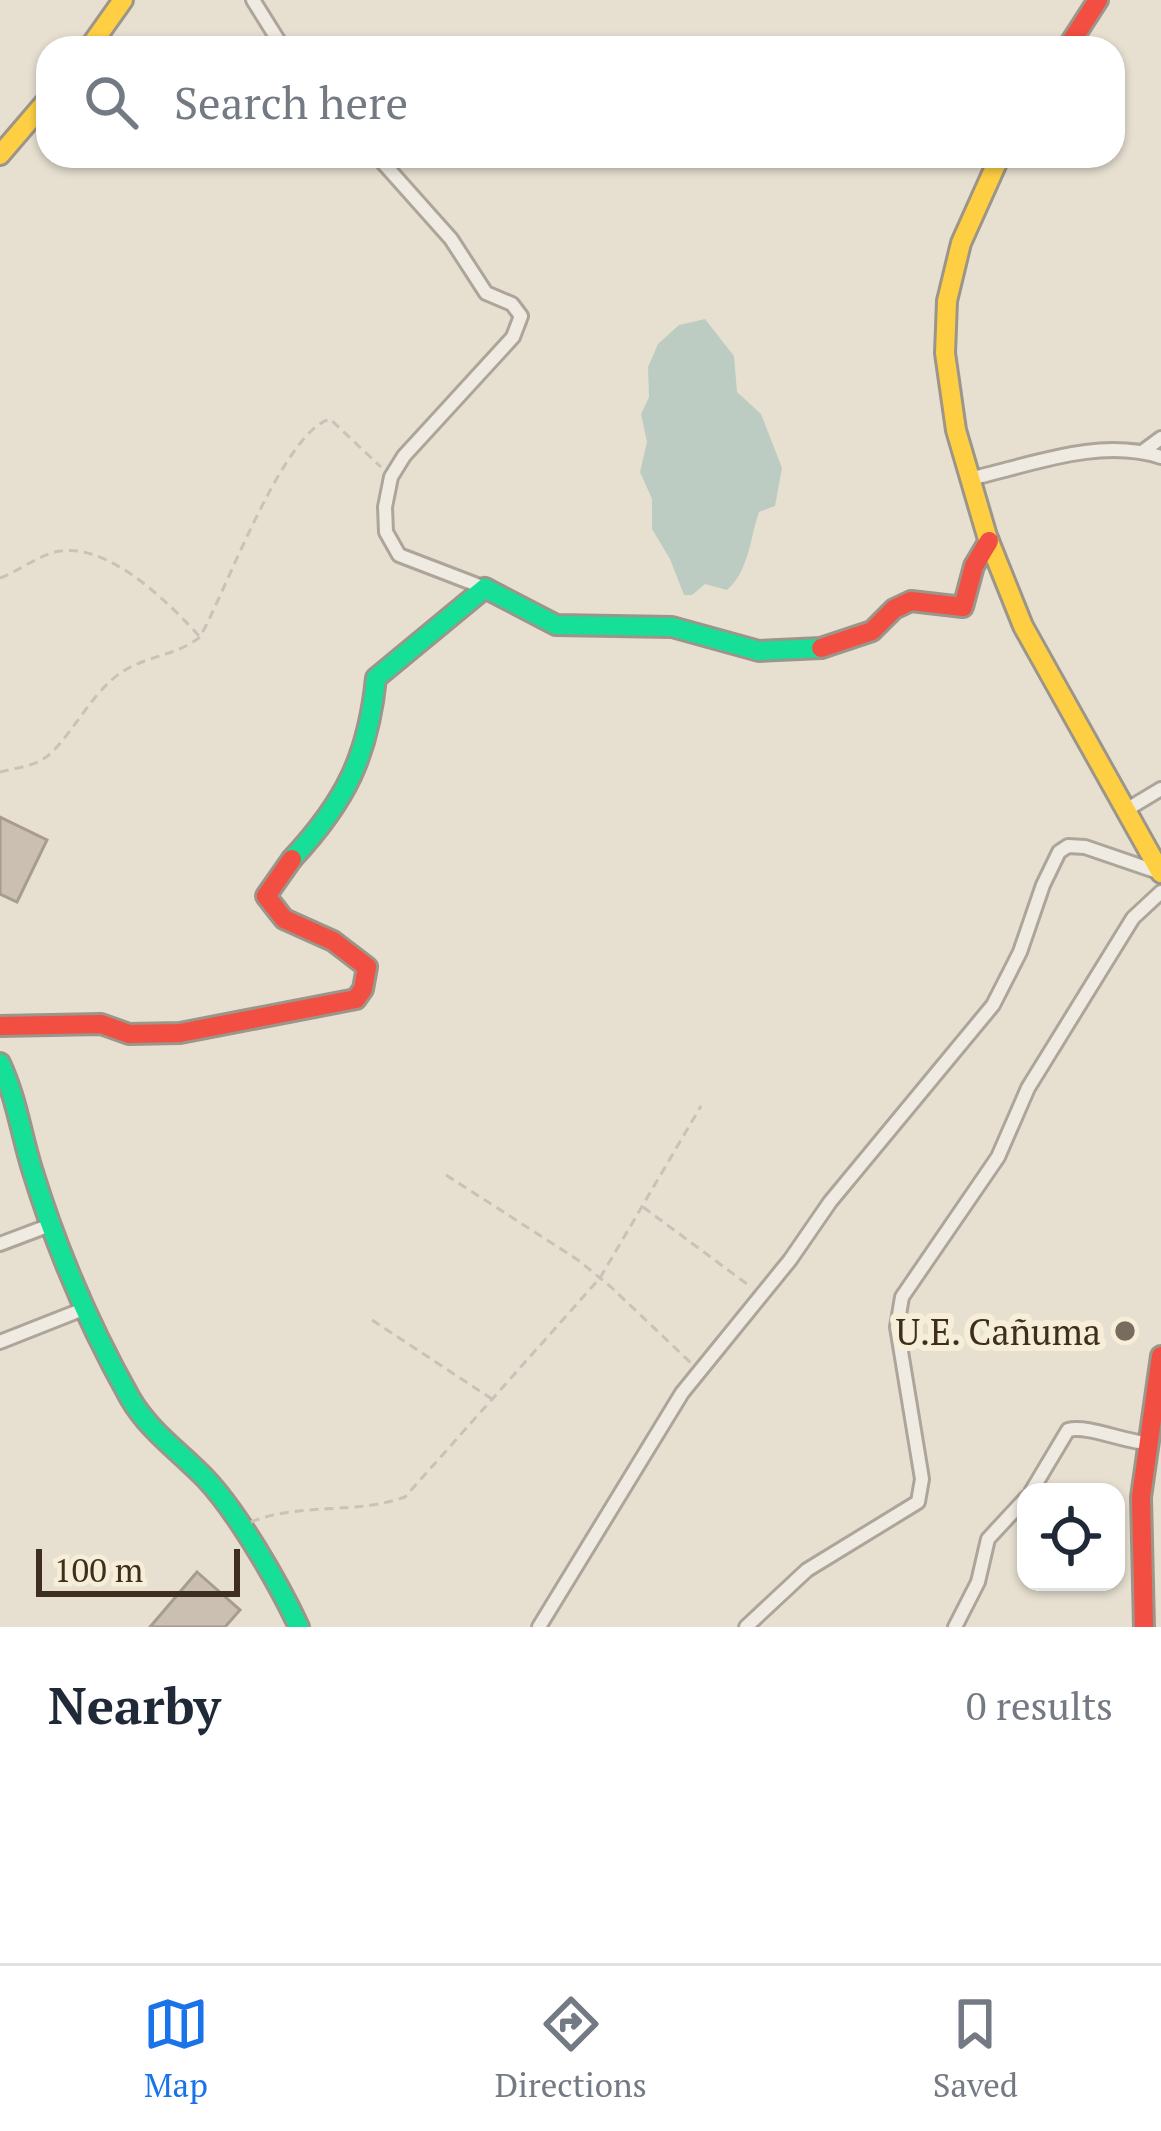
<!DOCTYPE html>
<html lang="en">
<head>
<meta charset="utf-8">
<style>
  body { margin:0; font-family:"PT Serif",serif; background:#f6f6f7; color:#1f2937 }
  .controls { position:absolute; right:36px; bottom:36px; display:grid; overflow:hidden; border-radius:24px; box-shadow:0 3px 9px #0004 }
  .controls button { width:108px; height:108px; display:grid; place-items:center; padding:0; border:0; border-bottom:3px solid #e0e1e3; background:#fff; color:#1f2937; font:60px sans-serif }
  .scale { position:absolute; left:36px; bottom:30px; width:204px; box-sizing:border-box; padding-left:12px; border:6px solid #3d2e20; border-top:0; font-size:33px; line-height:42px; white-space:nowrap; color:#3d2e20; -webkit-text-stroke:9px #f7eed8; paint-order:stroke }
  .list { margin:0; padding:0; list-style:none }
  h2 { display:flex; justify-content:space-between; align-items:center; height:156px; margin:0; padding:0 48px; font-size:51px }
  h2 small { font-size:39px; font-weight:400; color:#747a83 }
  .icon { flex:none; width:66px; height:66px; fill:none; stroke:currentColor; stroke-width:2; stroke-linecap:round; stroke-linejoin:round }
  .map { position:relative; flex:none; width:1161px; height:1627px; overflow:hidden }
  .search { position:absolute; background:#fff; box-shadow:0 3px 9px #0004; left:36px; right:36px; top:36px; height:132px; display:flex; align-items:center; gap:30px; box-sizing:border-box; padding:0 42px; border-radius:36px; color:#747a83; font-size:45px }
  .sheet { height:336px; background:#fff }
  nav { display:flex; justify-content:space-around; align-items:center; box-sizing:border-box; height:168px; border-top:3px solid #e0e1e3; background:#fff; font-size:33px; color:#747a83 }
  nav a { display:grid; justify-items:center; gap:6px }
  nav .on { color:#1a73e8 }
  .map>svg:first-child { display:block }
  .water { fill:#bcccc2 }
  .building { fill:#cbbfb2; stroke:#a89c90; stroke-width:3 }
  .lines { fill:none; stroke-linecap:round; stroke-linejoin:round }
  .street-casing { stroke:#ada599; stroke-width:18 }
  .fast-casing { stroke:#9c958a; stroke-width:24 }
  .slow-casing { stroke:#9c958a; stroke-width:24 }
  .jam-casing { stroke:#9c958a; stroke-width:24 }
  .path { stroke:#c8c2b9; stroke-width:3; stroke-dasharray:9 6; stroke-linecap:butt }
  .street { stroke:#efebe3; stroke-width:12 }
  .fast { stroke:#16e098; stroke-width:18 }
  .slow { stroke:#ffcf43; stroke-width:18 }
  .jam { stroke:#f24e42; stroke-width:18 }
  .poi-dot { fill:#786c5e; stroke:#f7eed8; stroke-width:4.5 }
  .labels { text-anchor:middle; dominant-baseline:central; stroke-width:12; stroke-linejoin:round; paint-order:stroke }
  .poi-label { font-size:36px; fill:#3d2e20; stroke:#f7eed8; text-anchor:end }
</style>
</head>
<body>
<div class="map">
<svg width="1161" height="1627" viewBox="0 0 1161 1627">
  <rect width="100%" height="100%" fill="#e7e0d1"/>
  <!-- water -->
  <path class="water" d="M705,319L734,356L737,392L761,414L782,468L775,506L759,512C750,538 749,571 727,590L705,584L692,595H684L670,559L652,529V499L640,472L647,442L641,414L649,397L648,367L658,344L679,325Z"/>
  <!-- building -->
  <g class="building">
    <polygon points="0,817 47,840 17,902 0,894"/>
    <polygon points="197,1572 240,1610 225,1627 150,1627"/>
  </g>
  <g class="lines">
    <defs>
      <g id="street">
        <polyline points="253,0 283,48"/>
        <polyline points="377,156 451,239 486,293 512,304 521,316 513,337 404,456 391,477 385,507 386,532 399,555 485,588"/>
        <polyline points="1142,452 1161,438"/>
        <path d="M969,479C1031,465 1099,437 1161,457"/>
        <polyline points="1126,810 1161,789"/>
        <polyline points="0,1244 53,1224"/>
        <polyline points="0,1342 86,1308"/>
        <path d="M1031,1492L1068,1430C1087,1425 1122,1441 1146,1443"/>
        <polyline points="539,1627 682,1393 790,1260 830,1202 993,1005 1020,952 1043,885 1059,852 1068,846 1085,847 1161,873"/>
        <polyline points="746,1627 807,1570 918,1502 922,1479 897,1327 902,1297 998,1157 1028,1088 1133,918 1161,892"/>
        <polyline points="955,1627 978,1582 988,1539 1026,1498"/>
      </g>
      <g id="fast">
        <path d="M292,859C345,802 368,757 376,678L485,588L556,625L672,627L759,651L821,648"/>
        <path d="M0,1063C16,1097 21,1133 32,1169C56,1247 90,1327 130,1398C149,1431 180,1452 206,1479C238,1513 279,1584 299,1627"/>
      </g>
      <g id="slow">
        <polyline points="89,48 123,0"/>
        <polyline points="0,155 48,99"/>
        <polyline points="1000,156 961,243 947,301 945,353 956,430 987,536 1023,626 1161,873"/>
      </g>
      <g id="jam">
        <polyline points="1067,48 1098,0"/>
        <polyline points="821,648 872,631 894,609 911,601 963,607 974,566 989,541"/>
        <polyline points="0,1026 101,1024 129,1034 180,1033 356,999 363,989 367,967 333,941 284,919 266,896 292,859"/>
        <polyline points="1144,1627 1141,1497 1161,1356"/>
      </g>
    </defs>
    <!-- street casing -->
    <use href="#street" class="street-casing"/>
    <!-- fast casing -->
    <use href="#fast" class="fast-casing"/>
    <!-- slow casing -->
    <use href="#slow" class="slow-casing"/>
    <!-- jam casing -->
    <use href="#jam" class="jam-casing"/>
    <!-- path -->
    <g class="path">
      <path d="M0,578C19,571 40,554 60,551C111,544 170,604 200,637"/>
      <path d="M0,772C12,769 26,767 38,762C66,749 88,694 122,672C148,655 176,656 200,637C226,591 283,432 330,419L381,467"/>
      <polyline points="446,1175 578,1260 611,1287 691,1363"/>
      <polyline points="643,1207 751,1287"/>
      <polyline points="372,1320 492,1399"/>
      <path d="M251,1522C300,1502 356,1515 405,1497L600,1278L701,1106"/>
    </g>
    <!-- street -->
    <use href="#street" class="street"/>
    <!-- fast -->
    <use href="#fast" class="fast"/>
    <!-- slow -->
    <use href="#slow" class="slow"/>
    <!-- jam -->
    <use href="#jam" class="jam"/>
  </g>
  <!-- markers -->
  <circle class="poi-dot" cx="1125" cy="1331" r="12"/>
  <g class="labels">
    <!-- poi labels -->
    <g class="poi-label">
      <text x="1101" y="1331">U.E. Cañuma</text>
    </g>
  </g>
</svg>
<div class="controls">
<button><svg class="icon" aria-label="locate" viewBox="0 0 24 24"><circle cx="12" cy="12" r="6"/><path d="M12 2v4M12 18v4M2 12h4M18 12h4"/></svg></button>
</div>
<div class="scale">100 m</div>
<div class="search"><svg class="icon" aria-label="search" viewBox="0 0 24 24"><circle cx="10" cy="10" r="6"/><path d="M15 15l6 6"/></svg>Search here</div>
</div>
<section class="sheet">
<h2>Nearby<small>0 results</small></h2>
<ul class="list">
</ul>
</section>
<nav>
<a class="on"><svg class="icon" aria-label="map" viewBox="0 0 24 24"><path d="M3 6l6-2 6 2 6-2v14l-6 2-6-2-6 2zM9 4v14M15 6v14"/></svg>Map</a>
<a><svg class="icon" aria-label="directions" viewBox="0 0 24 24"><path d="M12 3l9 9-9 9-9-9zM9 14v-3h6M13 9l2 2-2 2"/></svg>Directions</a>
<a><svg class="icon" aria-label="saved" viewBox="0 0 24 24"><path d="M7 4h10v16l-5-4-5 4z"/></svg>Saved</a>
</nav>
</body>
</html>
